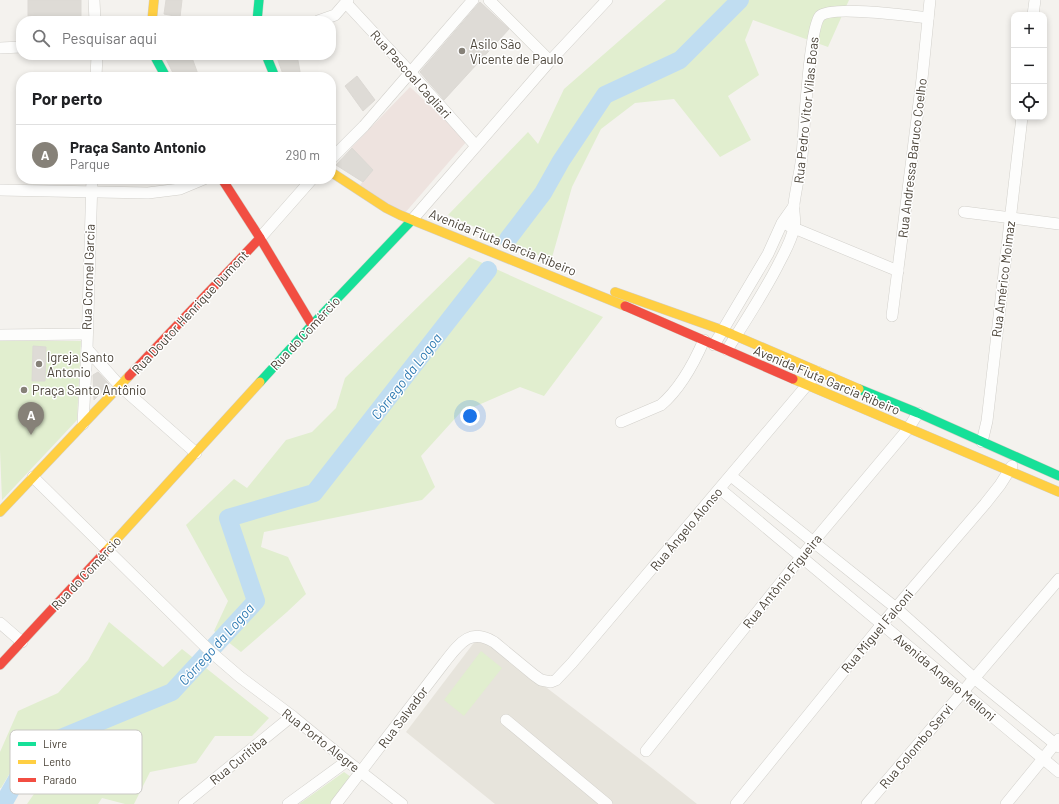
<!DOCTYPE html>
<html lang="pt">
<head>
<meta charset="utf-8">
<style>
  body { margin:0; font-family:Barlow,sans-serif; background:#f6f6f6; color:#202124 }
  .controls { position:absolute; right:12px; top:12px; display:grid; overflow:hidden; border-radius:8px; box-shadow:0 2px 6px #0003 }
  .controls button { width:36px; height:36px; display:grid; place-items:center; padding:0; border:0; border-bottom:1px solid #e0e0e0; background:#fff; color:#202124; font:20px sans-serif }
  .you { position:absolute; left:470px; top:416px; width:14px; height:14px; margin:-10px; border:3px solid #fff; border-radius:50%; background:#1a73e8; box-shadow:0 0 0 6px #1a73e833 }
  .badge { display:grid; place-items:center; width:26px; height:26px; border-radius:50%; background:#868178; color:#fff; font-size:13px; font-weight:700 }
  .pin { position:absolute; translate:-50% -33px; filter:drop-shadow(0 1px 2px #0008) }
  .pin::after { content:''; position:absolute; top:21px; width:14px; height:12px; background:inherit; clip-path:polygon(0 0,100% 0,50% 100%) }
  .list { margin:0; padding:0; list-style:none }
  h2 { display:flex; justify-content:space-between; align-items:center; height:52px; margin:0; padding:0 16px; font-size:17px }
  h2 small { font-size:13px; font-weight:400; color:#757577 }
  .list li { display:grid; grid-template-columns:26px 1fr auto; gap:12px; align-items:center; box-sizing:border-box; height:60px; padding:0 16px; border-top:1px solid #e0e0e0 }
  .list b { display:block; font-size:15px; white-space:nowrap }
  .list p { margin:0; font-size:13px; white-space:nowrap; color:#757577 }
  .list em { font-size:13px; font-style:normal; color:#757577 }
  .icon { flex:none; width:22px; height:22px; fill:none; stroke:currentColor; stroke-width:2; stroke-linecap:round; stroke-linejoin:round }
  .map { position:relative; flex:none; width:1059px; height:804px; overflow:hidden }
  .search { position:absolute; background:#fff; box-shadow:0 2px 6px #0003; left:16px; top:16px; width:320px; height:44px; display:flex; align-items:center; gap:10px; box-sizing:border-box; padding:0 14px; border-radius:16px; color:#757577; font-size:15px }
  .panel { position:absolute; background:#fff; box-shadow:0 2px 6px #0003; left:16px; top:72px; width:320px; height:112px; border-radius:16px }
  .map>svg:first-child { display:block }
  .residential { fill:#e7e4dc }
  .medical { fill:#eee3df }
  .green { fill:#e1eecf }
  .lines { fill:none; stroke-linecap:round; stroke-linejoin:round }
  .river { stroke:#c0ddf1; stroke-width:18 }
  .building { fill:#dedbd6; stroke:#dcd9d4 }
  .street-casing { stroke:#d2d0cb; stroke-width:12 }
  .fast-casing { stroke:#d3cfc5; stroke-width:10 }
  .slow-casing { stroke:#d3cfc5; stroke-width:10 }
  .jam-casing { stroke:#d3cfc5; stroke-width:10 }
  .street { stroke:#fdfdfc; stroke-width:11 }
  .fast { stroke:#16e098; stroke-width:9 }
  .slow { stroke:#ffcf43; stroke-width:9 }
  .jam { stroke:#f24e42; stroke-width:9 }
  .poi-dot { fill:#868178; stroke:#fff; stroke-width:1.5 }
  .labels { text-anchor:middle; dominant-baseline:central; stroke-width:3; stroke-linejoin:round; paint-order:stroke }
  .poi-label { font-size:13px; fill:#4b4439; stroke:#fff; text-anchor:start }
  .street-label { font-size:13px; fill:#4b4439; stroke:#fff }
  .water-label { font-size:14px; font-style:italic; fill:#2e7ab2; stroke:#fff }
  .key { fill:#fff; stroke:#c9c7c4; stroke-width:1 }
  .key-label { font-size:11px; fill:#4b4439 }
</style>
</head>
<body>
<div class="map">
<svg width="1059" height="804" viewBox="0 0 1059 804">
  <rect width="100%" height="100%" fill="#f4f2ee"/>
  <!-- residential -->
  <polygon class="residential" points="479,636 653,769 697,804 495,804 406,732"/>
  <!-- medical -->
  <polygon class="medical" points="410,87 467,141 404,214 360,185 373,170 351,148"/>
  <!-- green -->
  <g class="green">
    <polygon points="666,0 849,0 828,47 753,20 745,40 759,75 728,96 751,140 720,157 674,99 635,103 601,129 572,187 551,261 448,215 528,132 538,144 564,89"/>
    <polygon points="469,257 603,317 544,396 520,387 460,413 421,456 435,487 422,500 264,532 261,547 288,557 306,594 287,612 241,652 214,631 228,601 186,525 234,479 247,488 286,440 312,432 336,408 345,378"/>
    <polygon points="0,341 81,341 77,420 2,500 0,450"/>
    <polygon points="109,622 163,667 182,649 269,718 252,736 215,736 196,763 150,772 134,804 125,804 102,798 98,804 27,804 43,781 16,763 1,788 0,788 0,752 18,711 58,693 88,660"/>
    <polygon points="481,651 502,668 464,716 444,700"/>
    <polygon points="344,772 351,777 330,804 299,804"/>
  </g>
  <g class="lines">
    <!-- river -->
    <g class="river">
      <polyline points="508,239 543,193 561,161 605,95 680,60 740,0"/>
      <polyline points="3,804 34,749 172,692 256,601 228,518 314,493 488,270"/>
    </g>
  </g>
  <!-- building -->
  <g class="building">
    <polygon points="28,0 81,0 81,19 28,16"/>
    <polygon points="166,0 182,0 180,17 164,14"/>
    <polygon points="480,2 509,29 444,100 420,72"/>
    <polygon points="164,55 191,55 199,77 175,77"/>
    <polygon points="276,55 297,55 301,77 284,77"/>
    <polygon points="357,76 375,100 363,111 345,86"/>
    <polygon points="352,148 373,170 363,182 336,165"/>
    <polygon points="33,346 46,347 45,381 32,381"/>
    <polygon points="98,372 109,384 94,400 93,375"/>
  </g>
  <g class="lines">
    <defs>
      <g id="street">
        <polyline points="94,0 95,21"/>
        <polyline points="489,0 550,61"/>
        <polyline points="346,3 411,73 476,146"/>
        <polyline points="1033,15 1035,0"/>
        <polyline points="318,21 335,15 348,0"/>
        <polyline points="0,48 21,47"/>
        <polyline points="96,77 97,55"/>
        <polyline points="331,159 364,126 473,0"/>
        <polyline points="0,190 148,193 180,189 204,179"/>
        <polyline points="964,212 1059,224"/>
        <polyline points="412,220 550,61 607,0"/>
        <polyline points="789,226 898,271"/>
        <polyline points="260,238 312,179"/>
        <polyline points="892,316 922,79 930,0"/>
        <polyline points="0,335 87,334"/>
        <polyline points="714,345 768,254 782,223 794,206"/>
        <polyline points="87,349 120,386 196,453"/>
        <path d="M727,350C744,323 762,296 777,267C783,255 791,242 794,228C796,221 793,212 794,204C796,188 800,173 802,156C804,134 809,28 820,16C832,5 911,16 928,18"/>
        <path d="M621,422L661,405C681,388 694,363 704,340"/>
        <polyline points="83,424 87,349 92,179"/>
        <polyline points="982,442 987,421 1022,117"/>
        <polyline points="731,476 896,608 974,678 1059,747"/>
        <polyline points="33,477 211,652 240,677 292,716 347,761 402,804"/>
        <polyline points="720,489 1059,772"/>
        <polyline points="0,623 22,642"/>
        <polyline points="506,720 607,804"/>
        <polyline points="646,751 814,541 908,429 918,413"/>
        <polyline points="184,804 292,716"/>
        <polyline points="288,804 347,761"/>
        <path d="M336,804L444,663C459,644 470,627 494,642L534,675L541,680L551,682L556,680L572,663L818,372"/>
        <polyline points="736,804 882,624 985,504 1000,485 1012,466"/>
        <polyline points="867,804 1059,579"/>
        <polyline points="1006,804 1059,739"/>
      </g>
      <g id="fast">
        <polyline points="257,21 259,0"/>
        <polyline points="154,55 166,77"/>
        <polyline points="266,55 275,77"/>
        <polyline points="260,382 312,325 412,220"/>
        <polyline points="859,389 918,413 1059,476"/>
      </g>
      <g id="slow">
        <polyline points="152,21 154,0"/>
        <polyline points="331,172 386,208 400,215 625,306"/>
        <polyline points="615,292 722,330 859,389"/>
        <polyline points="793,379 1059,492"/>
        <polyline points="0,512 129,376"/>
        <polyline points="105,552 260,382"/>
      </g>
      <g id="jam">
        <polyline points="222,179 260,238 312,325"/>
        <polyline points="625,306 793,379"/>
        <polyline points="129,376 260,238"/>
        <polyline points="0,665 105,552"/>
      </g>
    </defs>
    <!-- street casing -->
    <use href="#street" class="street-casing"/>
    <!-- fast casing -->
    <use href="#fast" class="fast-casing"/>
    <!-- slow casing -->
    <use href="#slow" class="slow-casing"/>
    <!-- jam casing -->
    <use href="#jam" class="jam-casing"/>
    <!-- street -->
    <use href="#street" class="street"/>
    <!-- fast -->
    <use href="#fast" class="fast"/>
    <!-- slow -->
    <use href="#slow" class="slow"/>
    <!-- jam -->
    <use href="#jam" class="jam"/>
  </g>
  <!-- markers -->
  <g class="poi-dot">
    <circle cx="462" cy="51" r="4"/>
    <circle cx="39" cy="364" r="4"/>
    <circle cx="24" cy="390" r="4"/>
  </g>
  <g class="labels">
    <!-- poi labels -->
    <g class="poi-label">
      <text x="470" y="44">Asilo São<tspan x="470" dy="15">Vicente de Paulo</tspan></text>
      <text x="47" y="357">Igreja Santo<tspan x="47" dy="15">Antonio</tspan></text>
      <text x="32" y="390">Praça Santo Antônio</text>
    </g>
    <!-- street labels -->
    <g class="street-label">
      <text transform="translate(411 74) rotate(48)">Rua Pascoal Cagliari</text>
      <text transform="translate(806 110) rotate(-84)">Rua Pedro Vitor Vilas Boas</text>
      <text transform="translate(912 158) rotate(-83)">Rua Andressa Baruco Coelho</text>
      <text transform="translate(503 242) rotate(22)">Avenida Fiuta Garcia Ribeiro</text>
      <text transform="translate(88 277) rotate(-88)">Rua Coronel Garcia</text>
      <text transform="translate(1003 279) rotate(-83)">Rua Américo Moimaz</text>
      <text transform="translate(190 312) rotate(-47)">Rua Doutor Henrique Dumont</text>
      <text transform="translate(305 333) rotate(-47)">Rua do Comércio</text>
      <text transform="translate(827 380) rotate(23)">Avenida Fiuta Garcia Ribeiro</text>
      <text transform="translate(686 529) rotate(-50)">Rua Ângelo Alonso</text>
      <text transform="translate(86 573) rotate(-47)">Rua do Comércio</text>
      <text transform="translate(782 581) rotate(-51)">Rua Antônio Figueira</text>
      <text transform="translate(877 631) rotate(-50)">Rua Miguel Falconi</text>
      <text transform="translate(945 677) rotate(40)">Avenida Angelo Melloni</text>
      <text transform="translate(403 717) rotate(-53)">Rua Salvador</text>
      <text transform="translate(321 740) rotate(38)">Rua Porto Alegre</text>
      <text transform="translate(916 746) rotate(-50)">Rua Colombo Servi</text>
      <text transform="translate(238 760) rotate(-39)">Rua Curitiba</text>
    </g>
    <!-- water labels -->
    <g class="water-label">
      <text transform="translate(406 376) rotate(-52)">Córrego da Logoa</text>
      <text transform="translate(216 644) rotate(-48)">Córrego da Logoa</text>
    </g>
  </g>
  <!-- legend -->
  <rect x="10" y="730" width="132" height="64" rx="6" class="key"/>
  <rect x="18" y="742" width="18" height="4" fill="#16e098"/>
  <rect x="18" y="760" width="18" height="4" fill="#ffcf43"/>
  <rect x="18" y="778" width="18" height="4" fill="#f24e42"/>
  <g class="key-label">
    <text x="43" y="748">Livre</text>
    <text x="43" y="766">Lento</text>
    <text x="43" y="784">Parado</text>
  </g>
</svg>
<div class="controls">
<button>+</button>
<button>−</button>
<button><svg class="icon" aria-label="locate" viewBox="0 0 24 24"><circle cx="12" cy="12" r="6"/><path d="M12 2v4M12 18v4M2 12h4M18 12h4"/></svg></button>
</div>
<div class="you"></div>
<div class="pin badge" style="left:31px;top:435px">A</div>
<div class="search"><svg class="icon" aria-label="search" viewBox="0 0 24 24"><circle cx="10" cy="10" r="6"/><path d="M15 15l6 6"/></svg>Pesquisar aqui</div>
<section class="panel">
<h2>Por perto<small></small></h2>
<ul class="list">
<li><span class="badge">A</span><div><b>Praça Santo Antonio</b><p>Parque</p></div><em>290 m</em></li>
</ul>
</section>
</div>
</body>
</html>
